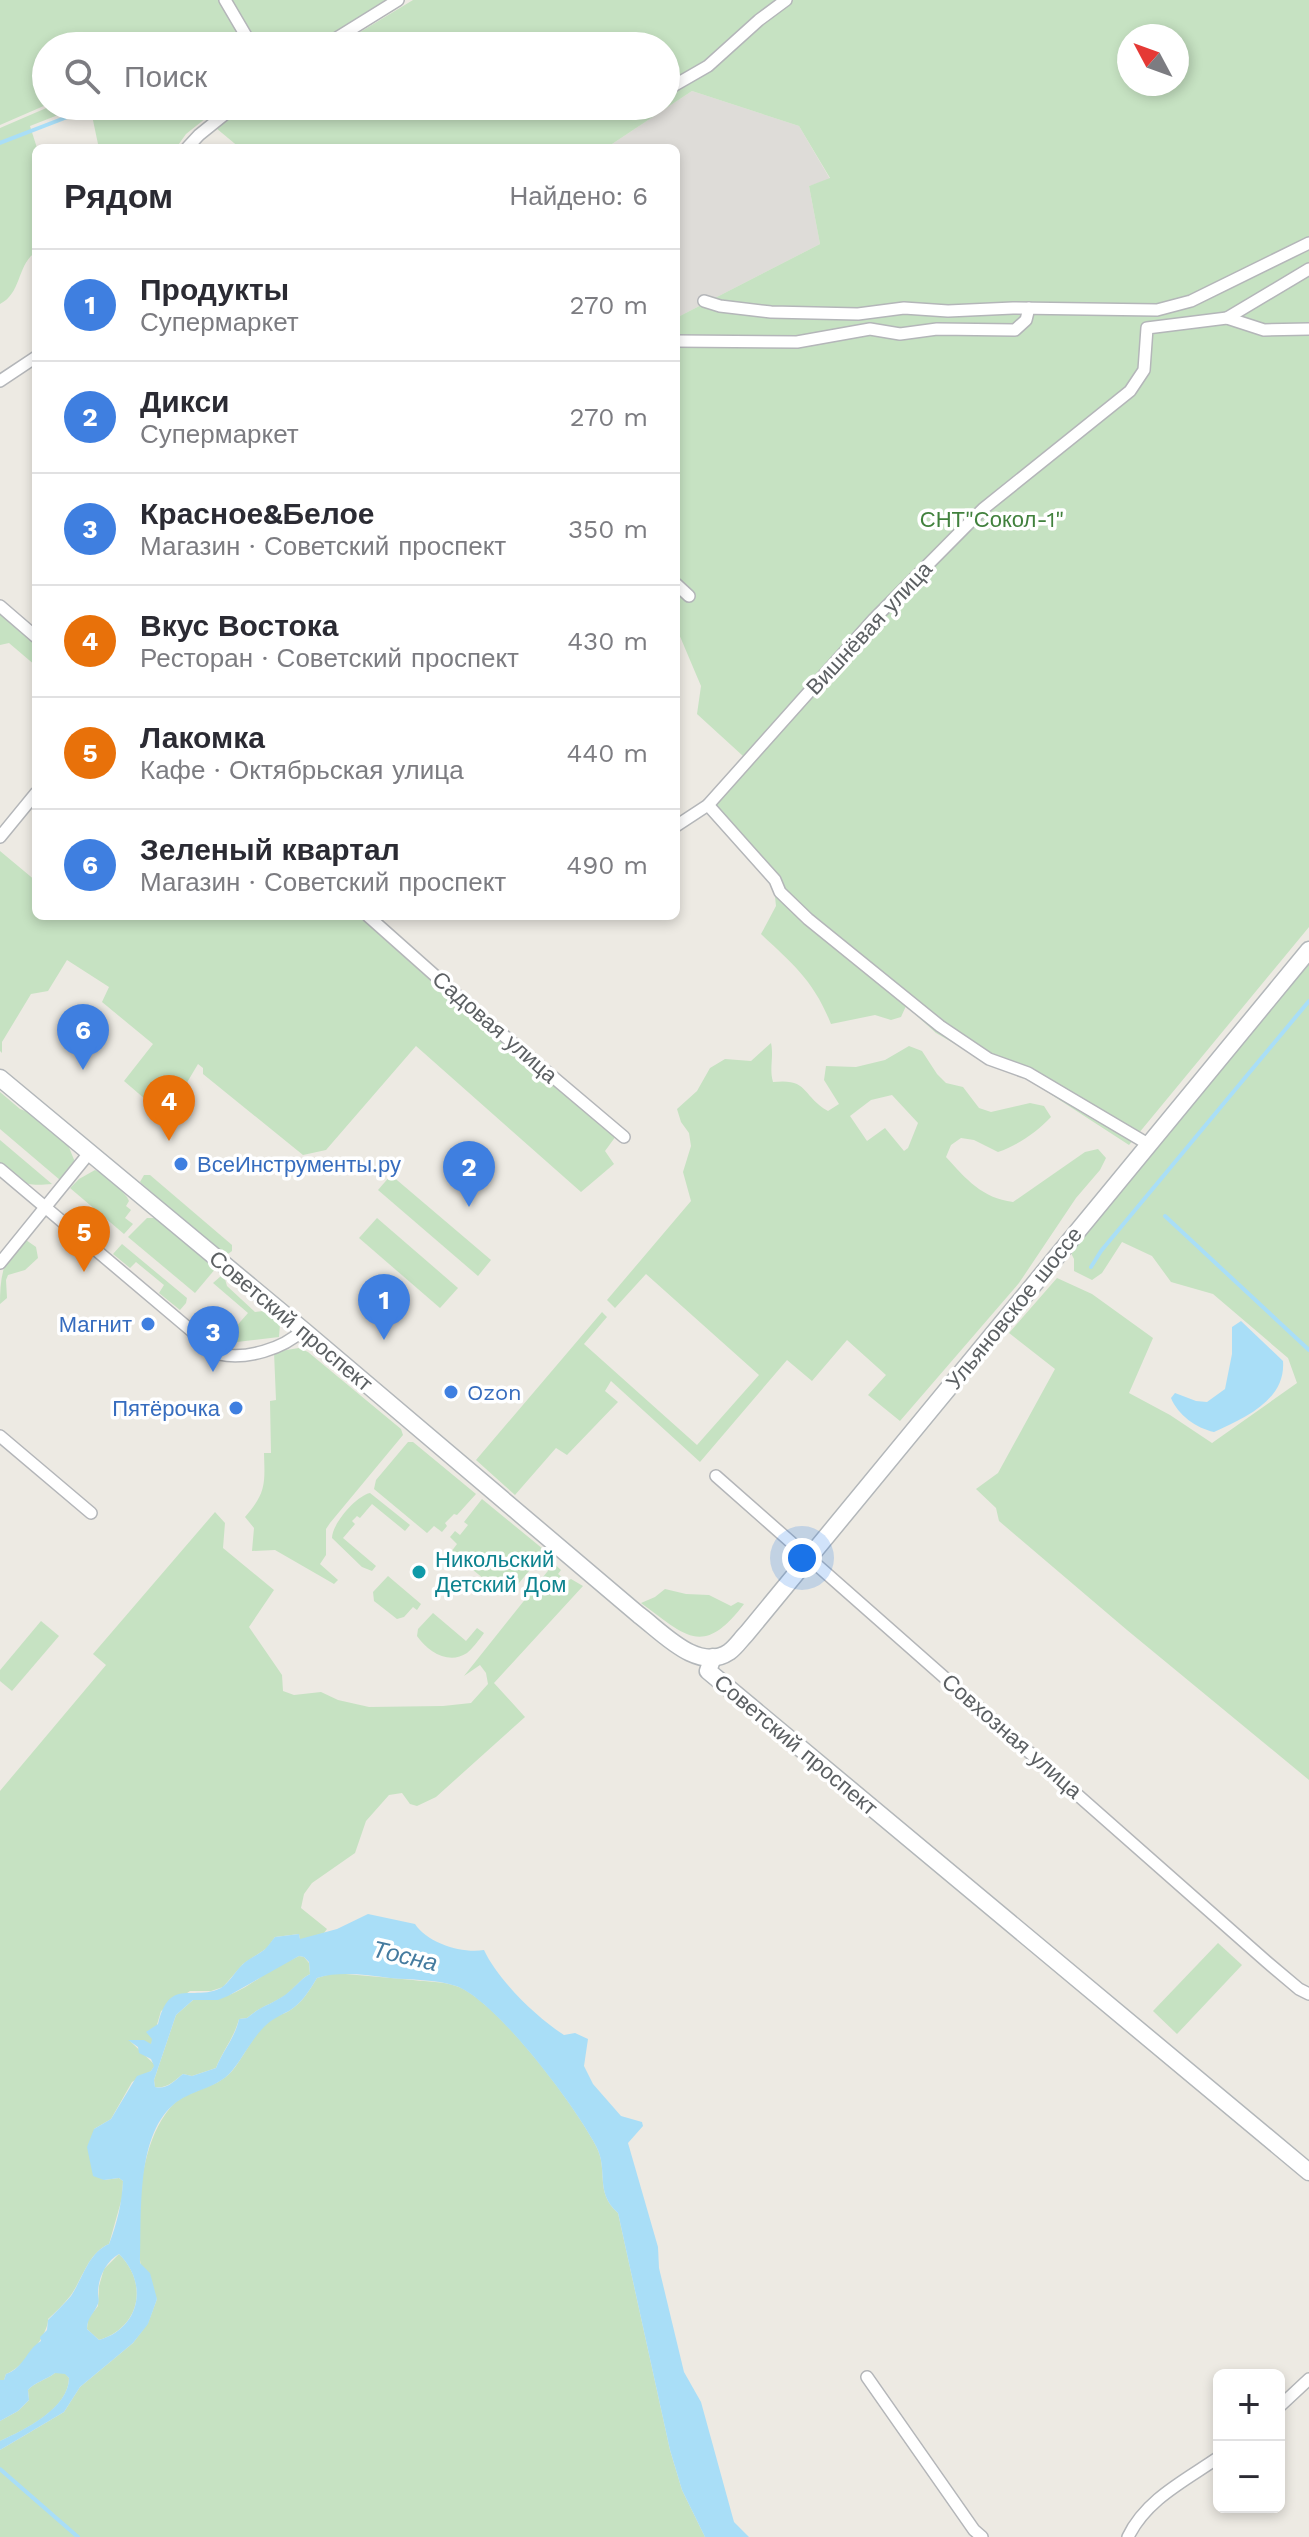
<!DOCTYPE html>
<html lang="ru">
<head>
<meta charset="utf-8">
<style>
  body { margin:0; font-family:"Work Sans",sans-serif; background:#f2f2f3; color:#2b2b33 }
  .controls { position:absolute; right:24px; bottom:24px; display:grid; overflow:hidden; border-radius:12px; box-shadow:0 4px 12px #0003 }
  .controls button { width:72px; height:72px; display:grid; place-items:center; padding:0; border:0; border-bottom:2px solid #e1e1e2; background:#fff; color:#2b2b33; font:40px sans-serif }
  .compass { position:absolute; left:1117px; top:24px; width:72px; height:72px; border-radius:50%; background:#fff; box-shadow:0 4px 12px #0003; rotate:311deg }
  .you { position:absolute; left:802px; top:1558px; width:28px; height:28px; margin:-20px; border:6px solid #fff; border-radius:50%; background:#1a73e8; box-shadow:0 0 0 12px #1a73e833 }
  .badge { display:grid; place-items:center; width:52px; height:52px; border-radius:50%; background:#d93d43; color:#fff; font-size:26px; font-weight:700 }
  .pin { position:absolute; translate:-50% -66px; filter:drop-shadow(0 2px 4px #0008) }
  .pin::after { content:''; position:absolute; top:42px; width:28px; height:24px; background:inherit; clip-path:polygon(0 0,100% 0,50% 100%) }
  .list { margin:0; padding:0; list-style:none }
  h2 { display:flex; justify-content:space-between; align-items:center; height:104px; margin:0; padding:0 32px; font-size:34px }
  h2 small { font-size:26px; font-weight:400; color:#7c7c81 }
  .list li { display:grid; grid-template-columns:52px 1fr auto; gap:24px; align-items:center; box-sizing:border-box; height:112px; padding:0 32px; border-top:2px solid #e1e1e2 }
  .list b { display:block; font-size:30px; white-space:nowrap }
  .list p { margin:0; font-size:26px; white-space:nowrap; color:#7c7c81 }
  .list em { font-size:26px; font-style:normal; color:#7c7c81 }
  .icon { flex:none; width:44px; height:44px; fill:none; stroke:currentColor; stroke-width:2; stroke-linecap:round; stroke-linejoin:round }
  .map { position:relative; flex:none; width:1309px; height:2537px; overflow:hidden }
  .search { position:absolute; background:#fff; box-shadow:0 4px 12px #0003; left:32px; top:32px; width:648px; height:88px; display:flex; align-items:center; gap:20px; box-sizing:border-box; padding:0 28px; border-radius:44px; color:#7c7c81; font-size:30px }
  .panel { position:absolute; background:#fff; box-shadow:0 4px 12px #0003; left:32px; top:144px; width:648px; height:776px; border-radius:12px }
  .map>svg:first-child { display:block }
  .industrial { fill:#dedcd8 }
  .green { fill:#c6e2c2; fill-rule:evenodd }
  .water { fill:#a9def7; fill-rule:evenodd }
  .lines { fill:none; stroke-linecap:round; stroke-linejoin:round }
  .stream { stroke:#a9def7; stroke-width:4 }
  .street-casing { stroke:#b4b6b9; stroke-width:14 }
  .secondary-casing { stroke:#b3b7ba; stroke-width:19 }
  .street { stroke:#fff; stroke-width:11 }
  .secondary { stroke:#fff; stroke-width:16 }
  .shop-dot { fill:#3f7fe0; stroke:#fff; stroke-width:3 }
  .culture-dot { fill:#0f9aa8; stroke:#fff; stroke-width:3 }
  .labels { text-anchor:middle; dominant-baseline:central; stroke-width:7; stroke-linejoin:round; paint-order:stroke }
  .park-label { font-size:22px; fill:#41813d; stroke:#fff }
  .street-label { font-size:22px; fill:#5c6063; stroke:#fff }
  .shop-label { font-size:22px; fill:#366cbe; stroke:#fff; text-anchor:start }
  .culture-label { font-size:22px; fill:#0d838f; stroke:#fff; text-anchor:start }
  .water-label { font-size:24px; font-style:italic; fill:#457b9f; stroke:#fff }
</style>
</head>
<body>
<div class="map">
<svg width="1309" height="2537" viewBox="0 0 1309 2537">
  <rect width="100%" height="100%" fill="#edeae3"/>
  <!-- industrial -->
  <polygon class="industrial" points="692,91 799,126 830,179 809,186 820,244 676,318 676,148 606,148"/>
  <!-- green -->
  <g class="green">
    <polygon points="0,0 219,0 247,46 46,46 46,105 0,125"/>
    <polygon points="230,0 390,0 312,46 260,46"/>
    <path d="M413,0H1309V927L1129,1145L1015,1071L988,1063L936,1033L906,1006L901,1017L891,1020L875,1015L831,1024C814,981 793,964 761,934L776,906L773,877L705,801L743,756L697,714L701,686L676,627V318L820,244L809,186L830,178L799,126L692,91L606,148H240L216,128L243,106H666V46H337ZM1129,36H1177V84H1129Z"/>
    <path d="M51,106H81L30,126L37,148L36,252C17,264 22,293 0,304V128Z"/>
    <polygon points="90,106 221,106 186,134 176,148 87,148 98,144"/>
    <polygon points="0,612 36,641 36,666 9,643 0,645"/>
    <polygon points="0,851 36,881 36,916 359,916 507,1046 616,1136 605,1151 614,1164 581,1192 416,1046 326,1150 303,1155 203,1074 203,1068 198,1064 179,1096 161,1081 145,1099 124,1081 153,1044 102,1002 109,987 67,960 48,991 31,994 2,1042 2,1053 0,1051"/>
    <polygon points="1309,961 1309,1780 1127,1630 999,1521 996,1508 976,1489 998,1473 1055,1369 1009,1333 1057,1278 1092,1294 1153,1338 1129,1393 1170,1415 1212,1443 1297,1383 1288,1358 1213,1294 1171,1282 1152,1256 1122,1242 1102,1273 1092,1280 1074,1271 1074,1259 1071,1253"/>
    <path d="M771,1043C774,1058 769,1068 773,1082C809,1078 801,1095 828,1111L839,1104L824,1080L826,1066L856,1067L885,1060L909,1046L922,1051L937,1074L946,1083L963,1087L979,1108L991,1112L1030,1103L1044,1106L1051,1117C1037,1132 1018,1145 998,1152L974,1140L961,1138L951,1145L946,1157C966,1179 982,1198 1013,1202L1085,1152L1098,1149L1106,1158L1100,1170L1076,1198L1019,1283L900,1421L868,1395L886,1375L847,1340L812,1381L787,1360L700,1462L611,1381L605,1391L618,1402L567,1455L556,1448L515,1495L476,1460L602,1312L607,1317L584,1344L697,1445L759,1375L646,1274L615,1308L607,1300L691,1201L683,1172L691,1146L689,1133L681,1122L677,1109L697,1091L710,1068L725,1059L751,1061ZM892,1095L918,1123L908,1148L904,1151L885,1128L867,1141L850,1116L871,1100Z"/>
    <polygon points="0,1092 20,1109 28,1112 68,1145 75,1162 60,1180 0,1129"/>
    <path d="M0,1140L52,1184C23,1187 21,1182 0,1164Z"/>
    <polygon points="95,1170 108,1176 127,1197 129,1201 126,1206 131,1210 125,1218 133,1224 124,1234 70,1188 79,1179"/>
    <polygon points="144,1175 150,1175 232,1245 232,1251 225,1256 140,1182"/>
    <polygon points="391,1175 491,1260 478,1276 378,1190"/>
    <polygon points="147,1218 156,1218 216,1268 195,1293 128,1237"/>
    <polygon points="377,1218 458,1288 440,1308 359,1238"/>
    <path d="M26,1240L36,1247L38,1258L25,1270L8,1275L6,1280L7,1298L0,1304C0,1280 2,1253 26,1240Z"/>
    <polygon points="122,1244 187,1298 186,1303 180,1310 159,1293 164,1285 136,1262 130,1268 113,1254"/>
    <polygon points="221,1276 225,1279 227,1286 255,1312 263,1311 280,1324 279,1337 228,1343 227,1337 248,1313 213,1283"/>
    <path d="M299,1348L308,1352L401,1429L403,1435L330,1523L326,1529V1555L320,1564L338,1580L334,1584L275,1550L252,1551L254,1528L245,1517C266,1493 265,1484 264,1453H271L270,1401L276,1400L274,1352Z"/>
    <polygon points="408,1442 413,1442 476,1494 457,1515 454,1514 445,1523 447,1526 442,1532 434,1526 427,1533 374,1489 376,1480"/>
    <path d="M370,1493L410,1525L405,1531L372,1504L360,1518L357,1516L352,1521L355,1524L343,1538L376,1566L372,1571L362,1567L332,1538C332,1524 356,1496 370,1493Z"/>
    <polygon points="482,1499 543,1549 544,1553 509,1595 505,1596 451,1552 457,1544 450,1537 455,1531 460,1535 468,1525 464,1522"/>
    <path d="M215,1512L225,1523L223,1548L274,1590L249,1627L282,1675L283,1691L294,1695L321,1692L338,1700L369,1707L443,1706L471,1703L488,1684L486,1673L480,1665L464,1676L551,1567L547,1562L549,1559L561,1570L558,1574L567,1581L571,1579L583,1586L494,1683L525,1717L436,1797L417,1806L410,1804L402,1793L389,1795L366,1821L355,1853L312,1883L304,1894L301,1908L327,1929L324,1933L300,1940L299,1934L275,1937L267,1948L243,1964L223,1987L211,1991H190L161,2011L151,2045L130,2041L155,2065L151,2071L132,2082L111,2119L94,2129L104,2180L119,2178L123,2181L122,2198L109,2244C88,2253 83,2278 71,2295C64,2304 56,2312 48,2319C49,2334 22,2369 6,2374L4,2380H0V1791L106,1665L93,1654Z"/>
    <polygon points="388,1576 421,1604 417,1610 413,1607 404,1617 397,1619 374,1601 373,1592"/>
    <path d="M665,1589L686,1594L709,1595L731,1606L738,1602L744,1604C703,1658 686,1636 641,1603L655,1597Z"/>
    <path d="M433,1613L466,1641L477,1628L484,1633C479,1640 473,1648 467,1653C449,1665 428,1652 417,1636L418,1629Z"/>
    <polygon points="41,1621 59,1636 12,1691 0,1681 0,1670"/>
    <polygon points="1218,1943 1242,1965 1177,2034 1153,2011"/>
    <path d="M299,1956L304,1957L309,1963L310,1974C299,1980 295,1988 286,1995C272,2004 259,2007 247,2018L239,2019C234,2038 223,2050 216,2068L192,2076L183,2074C174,2081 167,2089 155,2087L154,2080L176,2015L193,2000C230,2000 241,1990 270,1971C278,1965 290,1961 299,1956Z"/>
    <path d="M334,1973C361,1975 387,1978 413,1980C428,1982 442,1981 456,1986C496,1999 576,2107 596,2146C609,2170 594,2192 618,2213L670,2450L682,2490L705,2537H0V2450L64,2412L80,2387L133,2343L148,2323L157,2299C151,2288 141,2273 140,2260C136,2214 139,2145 170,2108C185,2089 216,2090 232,2071C246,2054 254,2031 273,2018C278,2015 284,2014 289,2011C301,2004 310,1990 317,1978Z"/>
    <path d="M119,2254C149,2284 140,2327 99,2340L87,2329L88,2319L98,2306L99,2286L104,2269Z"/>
    <path d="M55,2373H65L69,2378C69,2408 25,2430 0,2441V2421L18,2411L29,2400L28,2390C35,2382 46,2380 55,2373Z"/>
  </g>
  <!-- water -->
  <g class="water">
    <path d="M1241,1321L1283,1361C1286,1400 1245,1418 1214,1432C1196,1428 1178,1415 1171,1398L1175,1393L1196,1401L1207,1402L1225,1389L1232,1354V1327Z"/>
    <path d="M368,1914L415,1924C427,1943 463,1954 484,1950C498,1980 536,2017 564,2035L575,2033L588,2039L584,2066L593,2084L621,2116L642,2122L643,2126L628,2143L658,2247L659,2268L684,2372L701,2402L734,2522L749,2537H705L682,2490L670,2450L618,2213C594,2192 609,2170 596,2146C576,2107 496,2000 456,1986C435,1979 411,1980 390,1978C365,1975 341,1971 317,1978C310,1990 301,2004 289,2011C279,2016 272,2019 264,2027C251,2040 243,2058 231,2072C216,2089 190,2090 173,2105C135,2138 142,2217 140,2263L150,2273L157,2299L148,2324L133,2343L80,2387L64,2412L0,2450V2441C24,2430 69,2408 69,2378L65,2374L55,2373C46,2380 35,2382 28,2390L29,2400L18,2411L0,2421V2380H4L6,2374C24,2368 26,2350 41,2341L40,2337L47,2330L48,2320C56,2312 64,2304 71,2296C83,2278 88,2253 109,2244C117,2224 122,2202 123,2181L119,2178L104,2180L93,2176L87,2147L94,2129L111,2119L137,2076L151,2071L154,2066L151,2059L139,2053L138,2047L128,2040H144L151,2044L152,2039L146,2032L158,2024C169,1976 193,2002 221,1988C229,1983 235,1972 242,1965C249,1958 261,1954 267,1947C270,1944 272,1940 275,1937L299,1934L300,1939L337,1929ZM299,1956L304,1957L309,1962L310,1974C299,1980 295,1988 285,1995C272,2004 259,2007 247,2018L239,2019C235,2038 223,2050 216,2068L192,2076L183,2074C174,2081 167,2090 155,2087L154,2080L176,2015L193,2000H218L228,1996ZM119,2254C149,2284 140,2328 99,2340L87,2329C87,2318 93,2315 97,2306C100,2301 98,2298 98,2293C98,2278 106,2261 119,2254Z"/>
  </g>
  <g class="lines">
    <!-- stream -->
    <g class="stream">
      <polyline points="0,143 75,114 132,106"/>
      <polyline points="1165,1216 1309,1350"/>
      <polyline points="1091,1267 1101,1251 1309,1001"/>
      <polyline points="0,2469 78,2537"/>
    </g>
    <defs>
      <g id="street">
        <polyline points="225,0 252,46"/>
        <polyline points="324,46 398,0"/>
        <polyline points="668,89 708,66 759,20 786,0"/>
        <polyline points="187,148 199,135 235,106"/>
        <polyline points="704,301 720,306 771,312 858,314 904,308 948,311 1013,308 1157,310 1191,301 1309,243"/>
        <polyline points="1227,318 1309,269"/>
        <polyline points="676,341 797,342 870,329 900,334 937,329 1015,330 1026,320 1029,308"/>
        <polyline points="0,381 36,357"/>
        <polyline points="676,584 689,596"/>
        <polyline points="0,606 36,637"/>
        <polyline points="708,805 775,880 780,892 808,919 940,1026 989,1059 1028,1073 1148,1144"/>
        <polyline points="676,826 708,805 874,619 983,509 1130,391 1144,370 1147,328 1227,318 1264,330 1309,329"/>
        <polyline points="0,837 36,793"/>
        <polyline points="368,916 476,1012 624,1137"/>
        <path d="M0,1169L219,1354C246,1360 283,1349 303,1330"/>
        <polyline points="0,1263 90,1152"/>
        <polyline points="0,1436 91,1513"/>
        <polyline points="716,1476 1267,1962 1299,1989 1309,1994"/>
        <polyline points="867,2377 974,2530 982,2537"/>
        <polyline points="1279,2407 1309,2379"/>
        <path d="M1128,2537C1146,2499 1186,2480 1219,2457"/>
      </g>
      <g id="secondary">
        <path d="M0,1078L303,1330L639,1615C662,1632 698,1673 729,1652C736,1647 741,1639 747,1633L1309,950"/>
        <polyline points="713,1657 708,1671 1309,2172"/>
      </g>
    </defs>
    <!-- street casing -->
    <use href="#street" class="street-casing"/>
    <!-- secondary casing -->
    <use href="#secondary" class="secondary-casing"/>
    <!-- street -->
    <use href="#street" class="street"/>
    <!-- secondary -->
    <use href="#secondary" class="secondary"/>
  </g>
  <!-- markers -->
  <g class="shop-dot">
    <circle cx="181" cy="1164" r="8"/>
    <circle cx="148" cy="1324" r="8"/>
    <circle cx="451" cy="1392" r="8"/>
    <circle cx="236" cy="1408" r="8"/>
  </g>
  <circle class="culture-dot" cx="419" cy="1572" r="8"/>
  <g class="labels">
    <!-- park labels -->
    <g class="park-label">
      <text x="992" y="519">СНТ"Сокол-1"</text>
    </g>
    <!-- street labels -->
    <g class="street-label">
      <text transform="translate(869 628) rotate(-47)">Вишнёвая улица</text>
      <text transform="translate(495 1027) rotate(41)">Садовая улица</text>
      <text transform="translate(1014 1308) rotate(-51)">Ульяновское шоссе</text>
      <text transform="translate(291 1321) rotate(40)">Советский проспект</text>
      <text transform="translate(1012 1736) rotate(41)">Совхозная улица</text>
      <text transform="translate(796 1745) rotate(40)">Советский проспект</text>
    </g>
    <!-- shop labels -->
    <g class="shop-label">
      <text x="197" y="1164">ВсеИнструменты.ру</text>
      <text x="132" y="1324" text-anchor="end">Магнит</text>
      <text x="467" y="1392">Ozon</text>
      <text x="220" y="1408" text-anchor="end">Пятёрочка</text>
    </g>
    <!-- culture labels -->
    <g class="culture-label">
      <text x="435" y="1559">Никольский<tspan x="435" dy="25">Детский Дом</tspan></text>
    </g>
    <!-- water labels -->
    <g class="water-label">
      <text transform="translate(405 1956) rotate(13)">Тосна</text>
    </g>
  </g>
</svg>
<div class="controls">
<button>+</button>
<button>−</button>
</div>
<svg class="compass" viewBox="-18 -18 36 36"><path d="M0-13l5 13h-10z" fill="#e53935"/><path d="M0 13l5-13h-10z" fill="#7c7c81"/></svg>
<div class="you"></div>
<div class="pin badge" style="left:384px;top:1340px;background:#3f7fe0">1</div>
<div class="pin badge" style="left:469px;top:1207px;background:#3f7fe0">2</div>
<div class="pin badge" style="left:213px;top:1372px;background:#3f7fe0">3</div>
<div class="pin badge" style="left:169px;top:1141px;background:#e8710a">4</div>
<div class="pin badge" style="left:84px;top:1272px;background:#e8710a">5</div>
<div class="pin badge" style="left:83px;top:1070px;background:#3f7fe0">6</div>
<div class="search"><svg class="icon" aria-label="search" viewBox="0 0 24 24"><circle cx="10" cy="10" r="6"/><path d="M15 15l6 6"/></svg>Поиск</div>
<section class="panel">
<h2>Рядом<small>Найдено: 6</small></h2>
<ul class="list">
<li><span class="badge" style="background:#3f7fe0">1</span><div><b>Продукты</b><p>Супермаркет</p></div><em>270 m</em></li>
<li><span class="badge" style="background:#3f7fe0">2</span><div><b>Дикси</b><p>Супермаркет</p></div><em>270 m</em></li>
<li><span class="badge" style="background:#3f7fe0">3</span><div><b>Красное&amp;Белое</b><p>Магазин · Советский проспект</p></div><em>350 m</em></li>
<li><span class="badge" style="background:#e8710a">4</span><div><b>Вкус Востока</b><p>Ресторан · Советский проспект</p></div><em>430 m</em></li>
<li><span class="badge" style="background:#e8710a">5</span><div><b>Лакомка</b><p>Кафе · Октябрьская улица</p></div><em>440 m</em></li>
<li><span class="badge" style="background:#3f7fe0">6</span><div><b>Зеленый квартал</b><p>Магазин · Советский проспект</p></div><em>490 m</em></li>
</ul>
</section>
</div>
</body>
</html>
